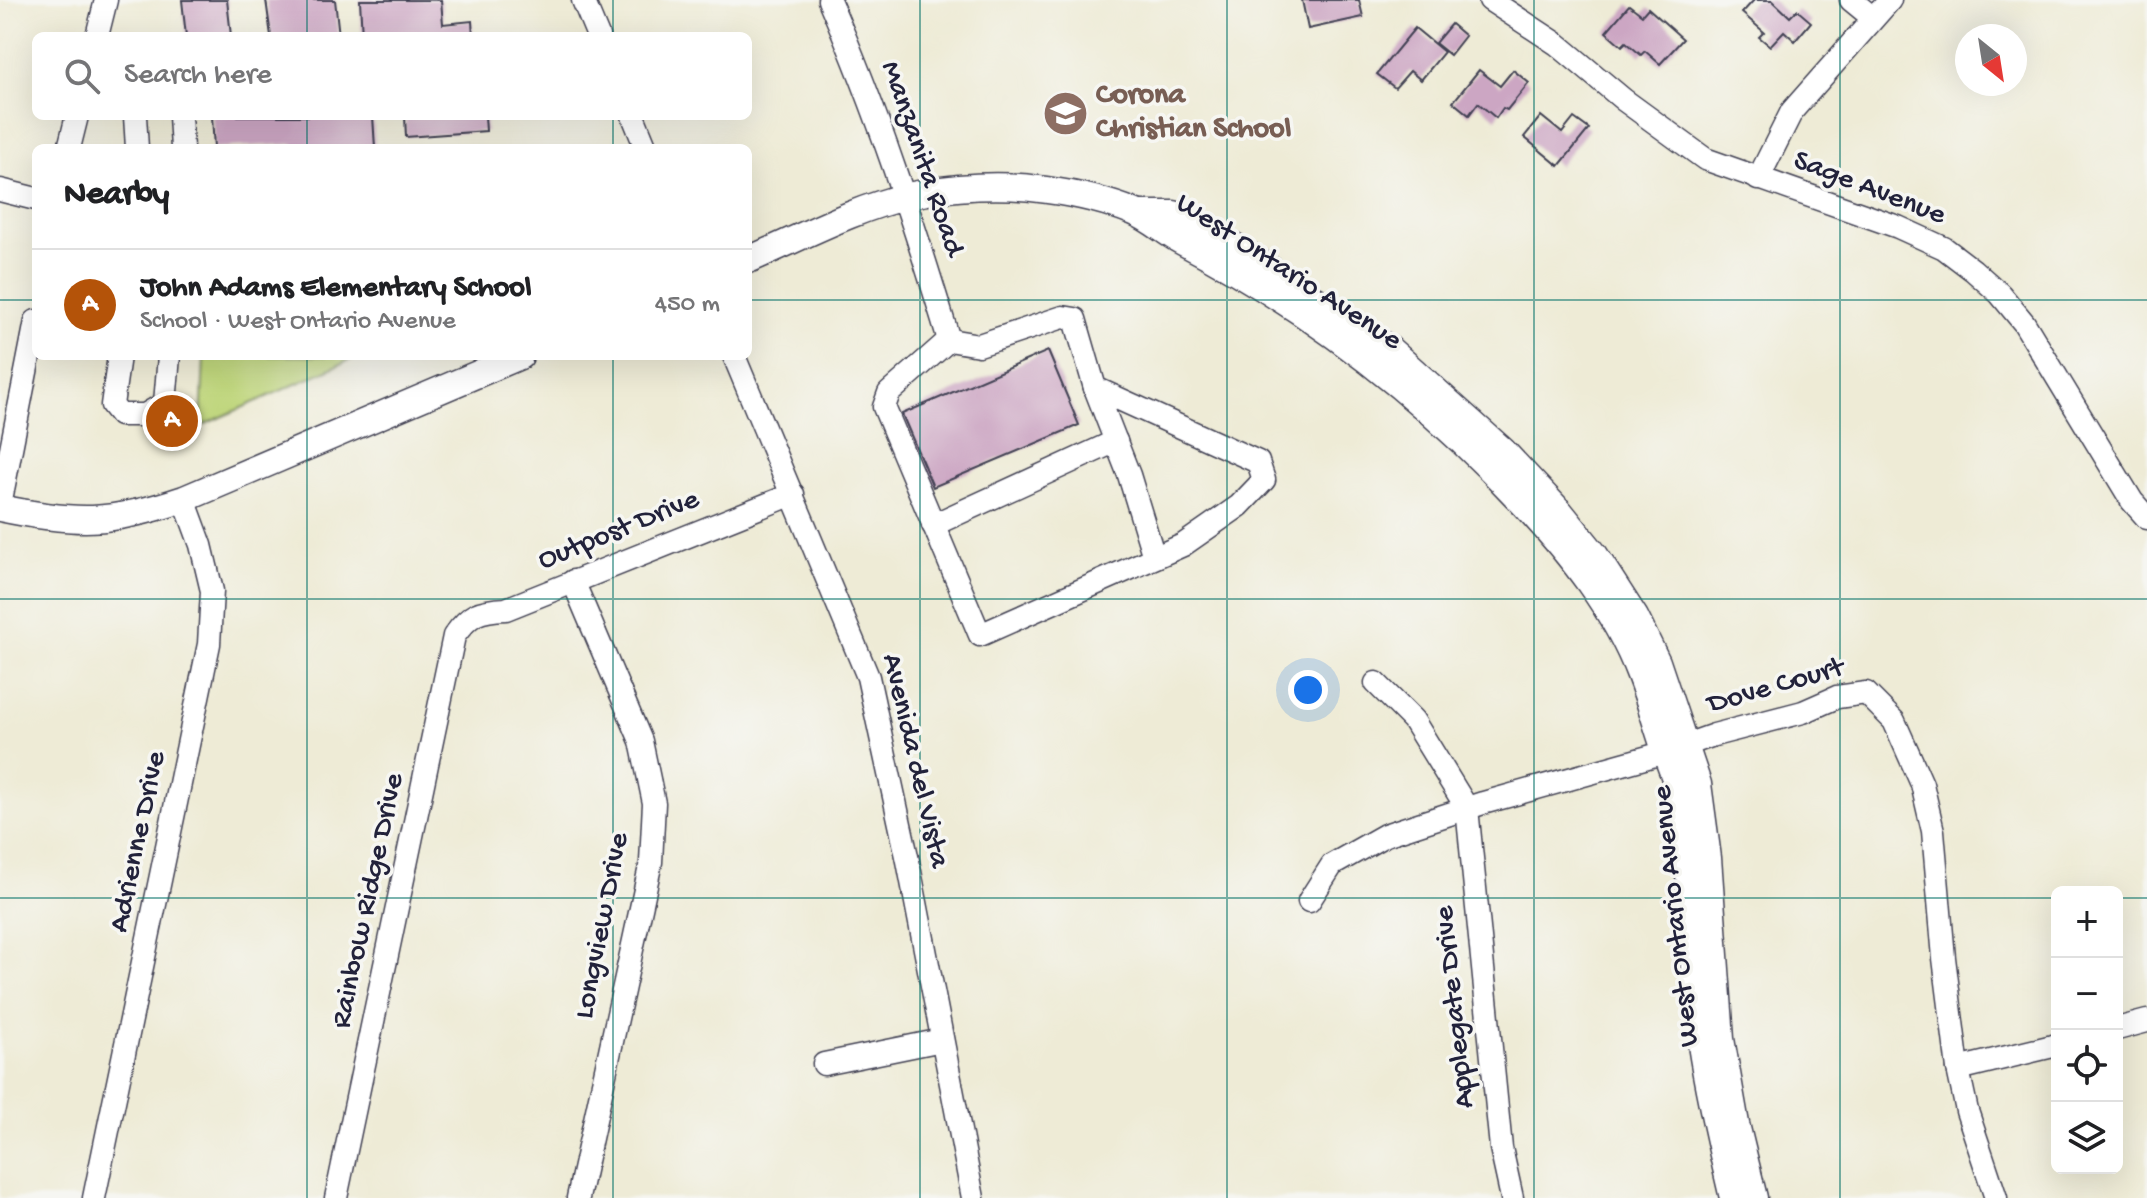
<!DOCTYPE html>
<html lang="en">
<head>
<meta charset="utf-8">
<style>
  body { margin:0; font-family:"Gochi Hand",sans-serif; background:#f6f6f6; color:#202124 }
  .controls { position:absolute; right:24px; bottom:24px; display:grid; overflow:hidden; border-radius:12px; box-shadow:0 8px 32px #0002 }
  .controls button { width:72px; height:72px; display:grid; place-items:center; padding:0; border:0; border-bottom:2px solid #e0e0e0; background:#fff; color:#202124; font:40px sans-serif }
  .compass { position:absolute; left:1955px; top:24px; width:72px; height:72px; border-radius:50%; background:#fff; box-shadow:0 8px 32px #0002; rotate:150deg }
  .you { position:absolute; left:1308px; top:690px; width:28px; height:28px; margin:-20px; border:6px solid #fff; border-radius:50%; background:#1a73e8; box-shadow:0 0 0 12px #1a73e833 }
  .badge { display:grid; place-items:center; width:52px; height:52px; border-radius:50%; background:#b45309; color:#fff; font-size:26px; font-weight:700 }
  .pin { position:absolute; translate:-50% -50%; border:4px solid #fff; box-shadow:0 2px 8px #0006 }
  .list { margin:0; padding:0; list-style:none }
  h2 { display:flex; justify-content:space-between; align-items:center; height:104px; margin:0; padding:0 32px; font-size:34px }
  h2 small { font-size:26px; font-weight:400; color:#757577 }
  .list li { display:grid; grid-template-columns:52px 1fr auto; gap:24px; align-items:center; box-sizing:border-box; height:112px; padding:0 32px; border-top:2px solid #e0e0e0 }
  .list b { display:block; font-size:30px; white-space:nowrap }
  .list p { margin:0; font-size:26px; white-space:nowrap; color:#757577 }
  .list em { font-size:26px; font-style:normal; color:#757577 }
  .icon { flex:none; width:44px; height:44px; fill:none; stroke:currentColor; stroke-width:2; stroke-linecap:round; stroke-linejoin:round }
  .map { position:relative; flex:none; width:2147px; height:1198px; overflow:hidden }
  .search { position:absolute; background:#fff; box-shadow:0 8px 32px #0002; left:32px; top:32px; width:720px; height:88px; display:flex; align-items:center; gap:20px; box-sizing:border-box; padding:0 28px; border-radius:12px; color:#757577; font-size:30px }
  .panel { position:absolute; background:#fff; box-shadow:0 8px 32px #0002; left:32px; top:144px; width:720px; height:216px; border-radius:12px }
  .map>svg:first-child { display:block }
  .green { fill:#bfd67b; stroke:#707c5b; stroke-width:2 }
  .building { fill:#cca6c3 }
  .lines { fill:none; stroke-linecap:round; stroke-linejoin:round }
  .minor-casing { stroke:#414052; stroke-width:25 }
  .major-casing { stroke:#414052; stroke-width:29 }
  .minor { stroke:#fff; stroke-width:22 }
  .major { stroke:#fff; stroke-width:26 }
  .grid { fill:none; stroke:#0f766e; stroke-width:2; stroke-opacity:0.55 }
  .labels { text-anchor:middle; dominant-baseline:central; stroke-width:7; stroke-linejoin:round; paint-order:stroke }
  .education-label { font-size:30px; font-weight:bold; fill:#785e54; stroke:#f6f6f2; text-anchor:start }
  .street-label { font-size:30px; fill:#22223b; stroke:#f6f6f2 }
</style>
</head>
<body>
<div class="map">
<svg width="2147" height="1198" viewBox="0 0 2147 1198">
  <rect width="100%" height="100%" fill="#f6f6f2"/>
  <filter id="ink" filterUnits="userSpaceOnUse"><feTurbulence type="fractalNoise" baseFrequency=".0125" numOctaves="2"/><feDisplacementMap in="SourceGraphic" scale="16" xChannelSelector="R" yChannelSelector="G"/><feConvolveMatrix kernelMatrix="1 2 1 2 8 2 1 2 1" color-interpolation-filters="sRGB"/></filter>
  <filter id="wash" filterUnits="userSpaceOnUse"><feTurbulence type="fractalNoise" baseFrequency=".006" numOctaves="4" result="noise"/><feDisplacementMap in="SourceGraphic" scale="32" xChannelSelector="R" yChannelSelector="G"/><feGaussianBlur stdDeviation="1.8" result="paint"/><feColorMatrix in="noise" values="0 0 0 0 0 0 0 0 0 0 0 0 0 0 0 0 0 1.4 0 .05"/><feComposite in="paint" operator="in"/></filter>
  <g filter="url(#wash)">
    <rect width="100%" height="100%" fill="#eeebd6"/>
    <!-- green -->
    <polygon class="green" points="204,356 359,356 201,426"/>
    <g id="blocks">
      <!-- building -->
      <g class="building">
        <polygon points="182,0 227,0 231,36 186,36"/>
        <polygon points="266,0 335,0 339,36 271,36"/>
        <polygon points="360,0 441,0 443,24 472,21 473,36 362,36"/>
        <polygon points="1302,0 1359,0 1363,17 1308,29"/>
        <polygon points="1754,0 1772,0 1790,17 1797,10 1811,22 1795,41 1784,31 1770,46 1759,37 1764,32 1742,13"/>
        <polygon points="1629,5 1642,15 1648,8 1683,39 1660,64 1645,51 1641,55 1626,42 1622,46 1606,32"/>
        <polygon points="1451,24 1465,36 1450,55 1435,43"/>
        <polygon points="1415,28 1444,52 1421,80 1410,71 1395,88 1377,74"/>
        <polygon points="1479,70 1500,86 1513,70 1529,83 1507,110 1503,108 1496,118 1478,103 1469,115 1453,102"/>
        <polygon points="212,116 373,116 375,148 294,148 294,144 214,148"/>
        <polygon points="405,116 485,116 486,131 406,137"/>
        <polygon points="1541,116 1562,133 1574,118 1589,129 1559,166 1524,137"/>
        <polygon points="1048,351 1079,425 933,487 902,414"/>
      </g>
    </g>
  </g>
  <g filter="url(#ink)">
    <use href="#blocks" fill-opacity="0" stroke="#414052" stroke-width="2"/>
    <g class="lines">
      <defs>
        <g id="minor">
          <polyline points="583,0 598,36"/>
          <path d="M829,0C878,112 914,224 949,340"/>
          <polyline points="1490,0 1557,44 1624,100 1705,159 1898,227 1944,248 1973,270 2000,294 2024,323 2132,501 2147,518"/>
          <polyline points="1851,0 1873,18"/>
          <polyline points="97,36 106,0"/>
          <polyline points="135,116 137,148"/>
          <polyline points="180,116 182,148"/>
          <polyline points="633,116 646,148"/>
          <polyline points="69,148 77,116"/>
          <polyline points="1758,179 1792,111 1890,0"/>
          <polyline points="0,190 36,199"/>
          <polygon points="1063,317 1075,319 1095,388 1258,462 1264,480 1239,506 1183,545 980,635 884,407 889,393 949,340 979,345"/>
          <polyline points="119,356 112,405 120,415 145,415 165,403 169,356"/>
          <polyline points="734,356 868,677 908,861 973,1198"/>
          <polyline points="1095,388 1129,475 1154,557"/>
          <polyline points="0,505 36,321"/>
          <polyline points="933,525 1116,441"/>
          <polyline points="573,581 641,741 654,803 651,862 578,1198"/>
          <polyline points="1376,683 1413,720 1467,808 1501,1148 1512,1198"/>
          <polyline points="1309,901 1332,865 1385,835 1483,803 1666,752 1714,735 1803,712 1837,697 1866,693 1894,721 1922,784 1933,831 1944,958 1958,1069 1967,1111 1996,1198"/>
          <polyline points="2117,1029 2147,1021"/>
          <polyline points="824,1064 942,1040"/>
          <polyline points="1958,1069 2057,1045"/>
          <polyline points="94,1198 209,644 212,591 201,545 184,499"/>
          <path d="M336,1198L454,636C470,614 478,610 506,609L793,494"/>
        </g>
        <g id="major">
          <polyline points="1140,214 1174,214 1238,248 1388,348 1502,450 1561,513 1595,555 1635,617 1657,662 1698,784 1708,858 1721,1039 1736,1124 1754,1198"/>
          <path d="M748,260C800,238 853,209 908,196C951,186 1003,183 1047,190C1076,194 1107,201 1134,212C1151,219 1166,233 1183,242C1309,308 1423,396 1520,500C1568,551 1615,609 1640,675C1650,701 1657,727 1666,753C1670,766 1676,779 1679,792C1695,875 1689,962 1701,1045C1709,1097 1721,1147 1733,1198"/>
          <path d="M0,508C76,524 110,524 184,499L520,356"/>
        </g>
      </defs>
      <!-- minor casing -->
      <use href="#minor" class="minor-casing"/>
      <!-- major casing -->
      <use href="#major" class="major-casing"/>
      <!-- minor -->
      <use href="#minor" class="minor"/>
      <!-- major -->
      <use href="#major" class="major"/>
    </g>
  </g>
  <!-- grid -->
  <path class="grid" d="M307,0V36M613,0V36M920,0V1198M1227,0V1198M1534,0V1198M1840,0V1198M307,116V148M613,116V148M0,300H36M748,300H2147M307,356V1198M613,356V1198M0,599H2147M0,898H2057M2117,898H2147"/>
  <!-- icons -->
  <defs>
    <symbol id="school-disc" viewBox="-11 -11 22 22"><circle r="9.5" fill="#8d6e63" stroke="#f6f6f2"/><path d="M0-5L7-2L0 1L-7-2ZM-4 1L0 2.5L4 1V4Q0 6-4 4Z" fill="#fff"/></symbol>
  </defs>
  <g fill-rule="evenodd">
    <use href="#school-disc" x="1040" y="88" width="51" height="51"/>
  </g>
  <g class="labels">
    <!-- education labels -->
    <g class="education-label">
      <text x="1096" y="96">Corona<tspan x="1096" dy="34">Christian School</tspan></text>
    </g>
    <!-- street labels -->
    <g class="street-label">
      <text transform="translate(921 159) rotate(71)">Manzanita Road</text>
      <text transform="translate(1869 189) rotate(21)">Sage Avenue</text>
      <text transform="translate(1288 273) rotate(33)">West Ontario Avenue</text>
      <text transform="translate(619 531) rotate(-22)">Outpost Drive</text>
      <text transform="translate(1776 687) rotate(-16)">Dove Court</text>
      <text transform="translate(914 761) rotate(77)">Avenida del Vista</text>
      <text transform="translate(139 842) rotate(-78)">Adrienne Drive</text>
      <text transform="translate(369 901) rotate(-78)">Rainbow Ridge Drive</text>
      <text transform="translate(1677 916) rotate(-96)">West Ontario Avenue</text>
      <text transform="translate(603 926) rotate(-79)">Longview Drive</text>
      <text transform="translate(1456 1007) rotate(-96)">Applegate Drive</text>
    </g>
  </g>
</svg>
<div class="controls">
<button>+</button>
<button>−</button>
<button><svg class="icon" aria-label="locate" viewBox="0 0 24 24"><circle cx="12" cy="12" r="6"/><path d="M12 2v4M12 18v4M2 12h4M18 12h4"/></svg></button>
<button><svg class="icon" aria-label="layers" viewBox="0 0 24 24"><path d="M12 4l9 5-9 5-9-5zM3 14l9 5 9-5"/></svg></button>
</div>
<svg class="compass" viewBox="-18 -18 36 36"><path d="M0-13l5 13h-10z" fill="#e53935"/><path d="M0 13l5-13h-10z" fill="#757577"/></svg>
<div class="you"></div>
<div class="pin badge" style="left:172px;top:421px">A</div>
<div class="search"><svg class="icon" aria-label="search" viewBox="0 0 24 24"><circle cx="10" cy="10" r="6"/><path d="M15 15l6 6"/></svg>Search here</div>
<section class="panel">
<h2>Nearby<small></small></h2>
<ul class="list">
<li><span class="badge">A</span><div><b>John Adams Elementary School</b><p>School · West Ontario Avenue</p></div><em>450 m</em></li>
</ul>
</section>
</div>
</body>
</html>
